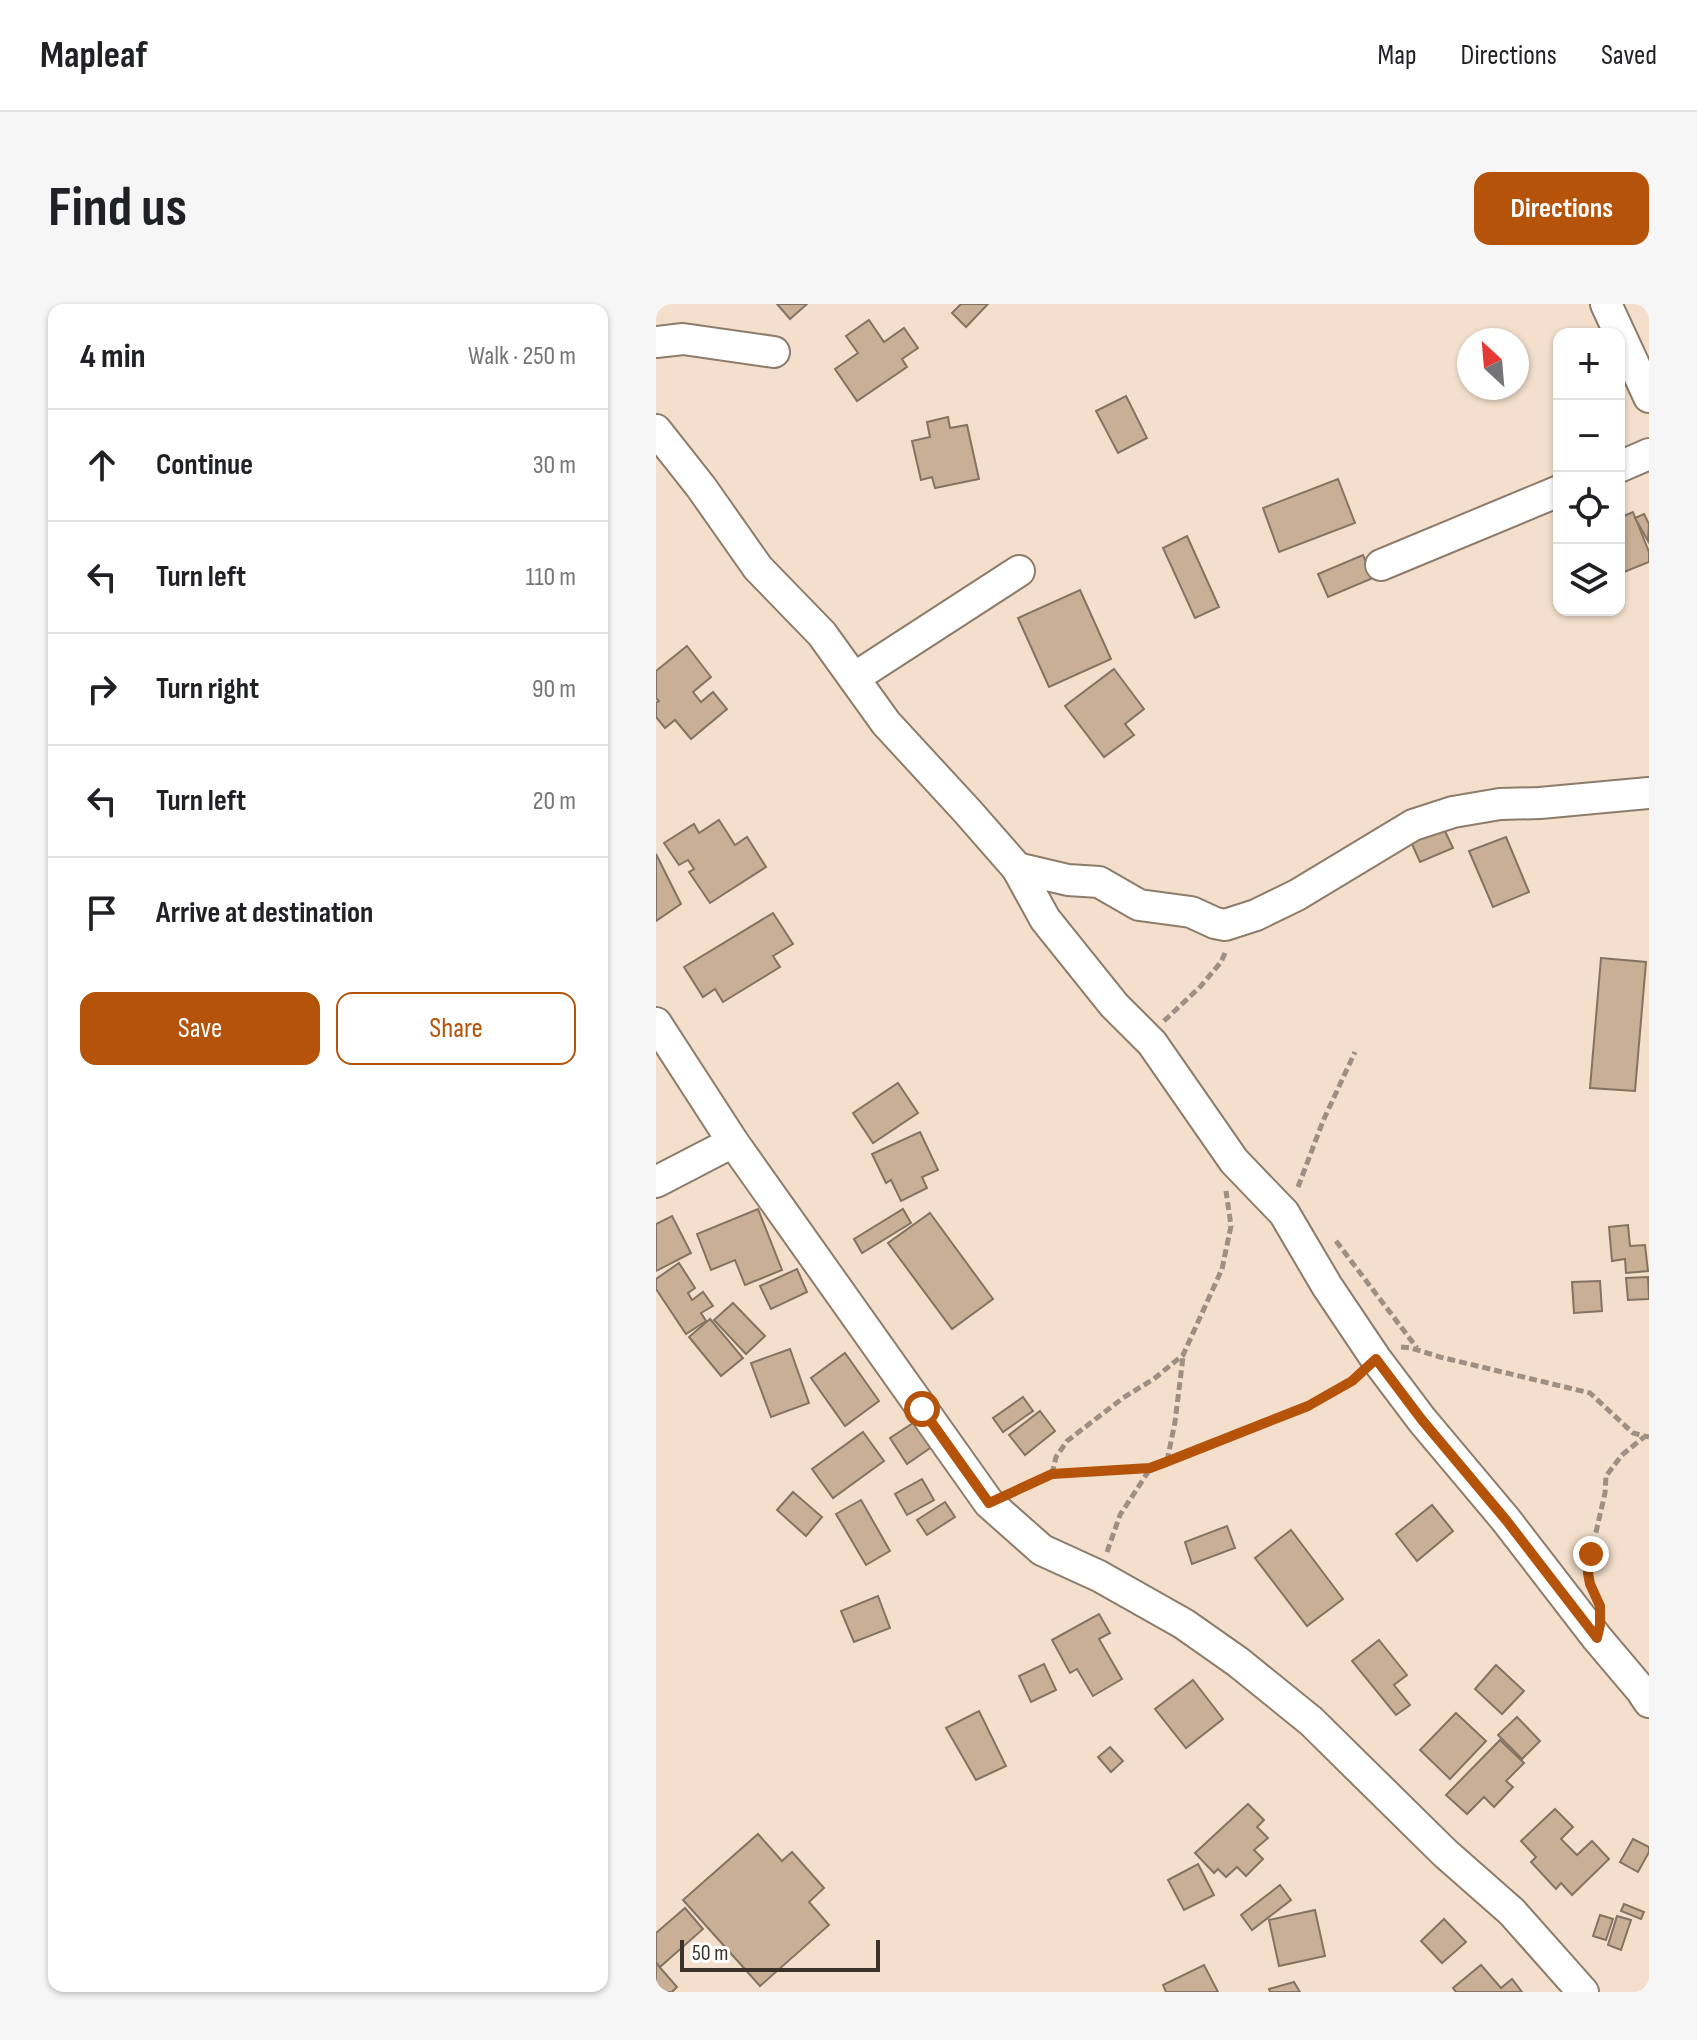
<!DOCTYPE html>
<html lang="en">
<head>
<meta charset="utf-8">
<style>
  body { margin:0; font-family:"Sofia Sans Condensed",sans-serif; background:#f6f6f6; color:#202124 }
  .controls { position:absolute; right:24px; top:24px; display:grid; overflow:hidden; border-radius:16px; box-shadow:0 2px 6px #0004 }
  .controls button { width:72px; height:72px; display:grid; place-items:center; padding:0; border:0; border-bottom:2px solid #e0e0e0; background:#fff; color:#202124; font:40px sans-serif }
  .compass { position:absolute; left:801px; top:24px; width:72px; height:72px; border-radius:50%; background:#fff; box-shadow:0 2px 6px #0004; rotate:334deg }
  .scale { position:absolute; left:24px; bottom:20px; width:200px; box-sizing:border-box; padding-left:8px; border:4px solid #39312a; border-top:0; font-size:22px; line-height:28px; white-space:nowrap; color:#39312a; -webkit-text-stroke:6px #fff; paint-order:stroke }
  .stop { position:absolute; width:24px; height:24px; margin:-18px; border:6px solid #b45309; border-radius:50%; background:#fff }
  .stop.end { background:#b45309; border-color:#fff; box-shadow:0 2px 8px #0008 }
  .list { margin:0; padding:0; list-style:none }
  h2 { display:flex; justify-content:space-between; align-items:center; height:104px; margin:0; padding:0 32px; font-size:34px }
  h2 small { font-size:26px; font-weight:400; color:#757577 }
  .list li { display:grid; grid-template-columns:52px 1fr auto; gap:24px; align-items:center; box-sizing:border-box; height:112px; padding:0 32px; border-top:2px solid #e0e0e0 }
  .list b { display:block; font-size:30px; white-space:nowrap }
  .list em { font-size:26px; font-style:normal; color:#757577 }
  .actions { display:flex; gap:16px; padding:24px 32px }
  .actions a { flex:1; padding:18px 0; border:2px solid #b45309; border-radius:16px; text-align:center; font-size:28px; color:#b45309 }
  .actions .main { background:#b45309; color:#fff }
  .icon { flex:none; width:44px; height:44px; fill:none; stroke:currentColor; stroke-width:2; stroke-linecap:round; stroke-linejoin:round }
  .map { position:relative; flex:none; width:993px; height:1688px; overflow:hidden; border-radius:16px }
  header { display:flex; align-items:center; gap:48px; box-sizing:border-box; height:112px; padding:0 40px; background:#fff; border-bottom:2px solid #e0e0e0 }
  header strong { font-size:38px }
  nav { display:flex; gap:44px; margin-inline-start:auto; font-size:28px }
  .intro { display:flex; align-items:center; justify-content:space-between; box-sizing:border-box; height:192px; padding:0 48px }
  h1 { margin:0; font-size:56px }
  .button { padding:20px 36px; border-radius:16px; background:#b45309; color:#fff; font-size:28px; font-weight:700 }
  main { display:flex; gap:48px; padding:0 48px }
  aside { flex:1; background:#fff; border-radius:16px; box-shadow:0 2px 6px #0004 }
  .map>svg:first-child { display:block }
  .building { fill:#c8af95; stroke:#847362; stroke-width:2 }
  .lines { fill:none; stroke-linecap:round; stroke-linejoin:round }
  .minor-casing { stroke:#8d7c6a; stroke-width:34 }
  .path { stroke:#9e8f82; stroke-width:5; stroke-dasharray:8 4; stroke-linecap:butt }
  .minor { stroke:#fff; stroke-width:30 }
  .route { stroke:#b45309; stroke-width:10 }
</style>
</head>
<body>
<header>
<strong>Mapleaf</strong>
<nav><a>Map</a><a>Directions</a><a>Saved</a></nav>
</header>
<div class="intro"><h1>Find us</h1><a class="button">Directions</a></div>
<main>
<aside>
<h2>4 min<small>Walk · 250 m</small></h2>
<ul class="list">
<li><svg class="icon" aria-label="ahead" viewBox="0 0 24 24"><path d="M12 20V5M6 11l6-6 6 6"/></svg><div><b>Continue</b></div><em>30 m</em></li>
<li><svg class="icon" aria-label="left" viewBox="0 0 24 24"><path d="M17 20v-9H6M10 6l-5 5 5 5"/></svg><div><b>Turn left</b></div><em>110 m</em></li>
<li><svg class="icon" aria-label="right" viewBox="0 0 24 24"><path d="M7 20v-9h11M14 6l5 5-5 5"/></svg><div><b>Turn right</b></div><em>90 m</em></li>
<li><svg class="icon" aria-label="left" viewBox="0 0 24 24"><path d="M17 20v-9H6M10 6l-5 5 5 5"/></svg><div><b>Turn left</b></div><em>20 m</em></li>
<li><svg class="icon" aria-label="arrive" viewBox="0 0 24 24"><path d="M6 21V4h12l-3 4 3 4H6"/></svg><div><b>Arrive at destination</b></div></li>
</ul>
<div class="actions"><a class="main">Save</a><a>Share</a></div>
</aside>
<div class="map">
<svg width="993" height="1688" viewBox="0 0 993 1688">
  <rect width="100%" height="100%" fill="#f3dfcc"/>
  <!-- building -->
  <g class="building">
    <polygon points="121,0 151,0 134,15"/>
    <polygon points="305,0 332,0 310,23 296,9"/>
    <polygon points="213,16 228,38 248,24 262,44 246,55 251,63 201,97 179,65 202,49 190,32"/>
    <polygon points="470,92 491,134 462,149 440,107"/>
    <polygon points="292,113 294,124 311,121 323,175 279,184 276,173 265,176 256,137 274,133 271,118"/>
    <polygon points="682,175 699,219 623,248 607,204"/>
    <polygon points="977,208 993,248 993,258 963,270 963,214"/>
    <polygon points="988,210 993,220 992,237 979,214"/>
    <polygon points="531,232 563,303 539,314 507,244"/>
    <polygon points="707,251 717,274 672,293 662,270"/>
    <polygon points="424,286 455,355 393,383 362,314"/>
    <polygon points="31,342 55,373 37,388 45,398 57,388 71,405 35,435 19,416 9,424 0,413 0,399 3,397 0,394 0,367"/>
    <polygon points="458,365 488,405 469,420 478,431 448,453 409,402"/>
    <polygon points="63,516 79,541 91,533 110,563 54,599 33,568 38,565 32,556 23,561 8,539 38,520 43,529"/>
    <polygon points="788,525 797,544 764,558 755,538"/>
    <polygon points="850,533 873,588 837,603 813,547"/>
    <polygon points="0,550 25,600 0,617"/>
    <polygon points="117,609 137,640 117,652 124,663 67,698 59,685 47,693 28,663"/>
    <polygon points="945,654 990,658 979,787 934,784"/>
    <polygon points="242,779 262,809 217,839 197,809"/>
    <polygon points="264,828 282,866 266,873 271,884 245,897 235,876 230,879 216,850"/>
    <polygon points="102,905 126,966 89,981 79,956 55,966 41,930"/>
    <polygon points="247,905 255,919 206,949 198,935"/>
    <polygon points="274,909 337,995 296,1025 232,939"/>
    <polygon points="16,912 35,949 0,967 0,920"/>
    <polygon points="972,921 974,942 989,941 992,967 970,969 969,955 956,957 953,923"/>
    <polygon points="23,959 39,984 32,989 36,996 47,988 57,1002 45,1009 50,1017 30,1030 0,985 0,975"/>
    <polygon points="141,965 151,988 115,1005 104,982"/>
    <polygon points="992,973 993,995 972,996 970,974"/>
    <polygon points="944,977 946,1007 918,1009 916,978"/>
    <polygon points="77,999 109,1032 90,1050 58,1016"/>
    <polygon points="54,1015 87,1054 65,1072 33,1033"/>
    <polygon points="134,1045 153,1099 115,1113 95,1059"/>
    <polygon points="189,1049 223,1097 189,1122 155,1074"/>
    <polygon points="367,1093 377,1107 347,1128 337,1114"/>
    <polygon points="384,1107 399,1127 369,1151 353,1131"/>
    <polygon points="260,1117 277,1142 251,1160 234,1134"/>
    <polygon points="207,1128 228,1157 177,1194 156,1165"/>
    <polygon points="266,1175 278,1196 251,1211 239,1190"/>
    <polygon points="137,1188 166,1213 150,1232 121,1206"/>
    <polygon points="205,1196 234,1247 210,1261 180,1210"/>
    <polygon points="289,1198 299,1213 271,1231 261,1216"/>
    <polygon points="776,1201 797,1227 761,1257 740,1230"/>
    <polygon points="571,1222 579,1244 536,1260 529,1238"/>
    <polygon points="635,1226 687,1295 651,1322 599,1254"/>
    <polygon points="222,1292 234,1324 198,1338 185,1307"/>
    <polygon points="443,1310 454,1329 443,1335 466,1375 437,1392 421,1365 414,1369 396,1336"/>
    <polygon points="723,1336 751,1371 738,1381 754,1401 740,1411 696,1357"/>
    <polygon points="388,1360 400,1386 375,1398 363,1372"/>
    <polygon points="840,1361 868,1387 846,1410 819,1385"/>
    <polygon points="537,1376 567,1415 530,1444 499,1405"/>
    <polygon points="323,1407 350,1462 320,1476 290,1424"/>
    <polygon points="800,1409 830,1437 794,1475 764,1446"/>
    <polygon points="861,1413 884,1437 866,1455 842,1431"/>
    <polygon points="844,1436 868,1459 850,1477 857,1483 838,1503 828,1493 811,1510 790,1491"/>
    <polygon points="454,1443 467,1457 455,1468 442,1453"/>
    <polygon points="592,1500 608,1516 601,1523 612,1534 598,1546 607,1555 590,1572 581,1563 570,1573 562,1565 558,1569 539,1549"/>
    <polygon points="899,1505 917,1523 905,1535 921,1551 936,1537 953,1555 916,1591 905,1579 900,1585 875,1558 880,1553 865,1537"/>
    <polygon points="102,1530 126,1557 136,1548 168,1584 153,1598 173,1621 104,1682 27,1596"/>
    <polygon points="977,1535 993,1543 993,1548 982,1568 964,1558"/>
    <polygon points="542,1560 558,1591 528,1606 512,1576"/>
    <polygon points="624,1581 635,1596 596,1626 585,1611"/>
    <polygon points="968,1600 988,1608 985,1615 965,1607"/>
    <polygon points="29,1604 47,1625 4,1663 0,1658 0,1629"/>
    <polygon points="659,1606 669,1652 623,1662 613,1616"/>
    <polygon points="944,1611 957,1615 950,1636 937,1632"/>
    <polygon points="961,1612 975,1616 965,1646 952,1641"/>
    <polygon points="788,1615 810,1638 786,1659 765,1637"/>
    <polygon points="0,1659 21,1683 16,1688 2,1688 0,1686"/>
    <polygon points="548,1661 562,1688 510,1688 507,1681"/>
    <polygon points="825,1661 845,1684 856,1675 866,1688 800,1688 797,1684"/>
    <polygon points="638,1678 644,1688 614,1688 613,1685"/>
  </g>
  <g class="lines">
    <defs>
      <g id="minor">
        <polyline points="950,0 993,93"/>
        <polyline points="0,38 27,35 118,48"/>
        <polyline points="0,126 45,183 102,264 166,330 230,419 312,508 361,564 389,615 458,701 496,739 578,857 628,909 671,982 720,1055 766,1116 850,1216 941,1334 985,1386 993,1398"/>
        <polyline points="963,163 993,150"/>
        <polyline points="725,261 903,187"/>
        <polyline points="198,374 363,267"/>
        <polyline points="361,564 412,576 443,578 483,601 535,608 559,619 569,621 600,611 641,591 757,521 797,508 844,500 884,499 993,489"/>
        <polyline points="0,719 77,838 333,1199 386,1246 443,1272 528,1320 582,1358 655,1417 789,1549 856,1608 927,1688"/>
        <polyline points="0,878 77,838"/>
      </g>
    </defs>
    <!-- minor casing -->
    <use href="#minor" class="minor-casing"/>
    <!-- path -->
    <g class="path">
      <polyline points="508,717 544,683 565,658 570,647"/>
      <polyline points="642,883 667,817 699,748"/>
      <polyline points="680,937 761,1044"/>
      <polyline points="745,1043 755,1044 784,1053 934,1089 977,1129 993,1133"/>
      <polyline points="511,1157 519,1118 527,1053"/>
      <polyline points="396,1170 400,1153 411,1137 467,1094 499,1074 527,1051 566,965 575,922 570,887"/>
      <polyline points="359,1187 396,1170 494,1164 652,1102 696,1077 701,1072"/>
      <polyline points="451,1248 464,1211 494,1165"/>
      <polyline points="933,1276 935,1250 949,1189 950,1172 966,1151 988,1133"/>
    </g>
    <!-- minor -->
    <use href="#minor" class="minor"/>
  </g>
  <g class="lines">
    <!-- route -->
    <polyline class="route" points="266,1105 333,1199 396,1170 494,1164 510,1158 652,1102 696,1077 720,1055 766,1116 850,1216 941,1334 944,1321 944,1302 934,1280 932,1269 935,1250"/>
  </g>
</svg>
<div class="controls">
<button>+</button>
<button>−</button>
<button><svg class="icon" aria-label="locate" viewBox="0 0 24 24"><circle cx="12" cy="12" r="6"/><path d="M12 2v4M12 18v4M2 12h4M18 12h4"/></svg></button>
<button><svg class="icon" aria-label="layers" viewBox="0 0 24 24"><path d="M12 4l9 5-9 5-9-5zM3 14l9 5 9-5"/></svg></button>
</div>
<svg class="compass" viewBox="-18 -18 36 36"><path d="M0-13l5 13h-10z" fill="#e53935"/><path d="M0 13l5-13h-10z" fill="#757577"/></svg>
<div class="scale">50 m</div>
<div class="stop" style="left:266px;top:1105px"></div>
<div class="stop end" style="left:935px;top:1250px"></div>
</div>
</main>
</body>
</html>
